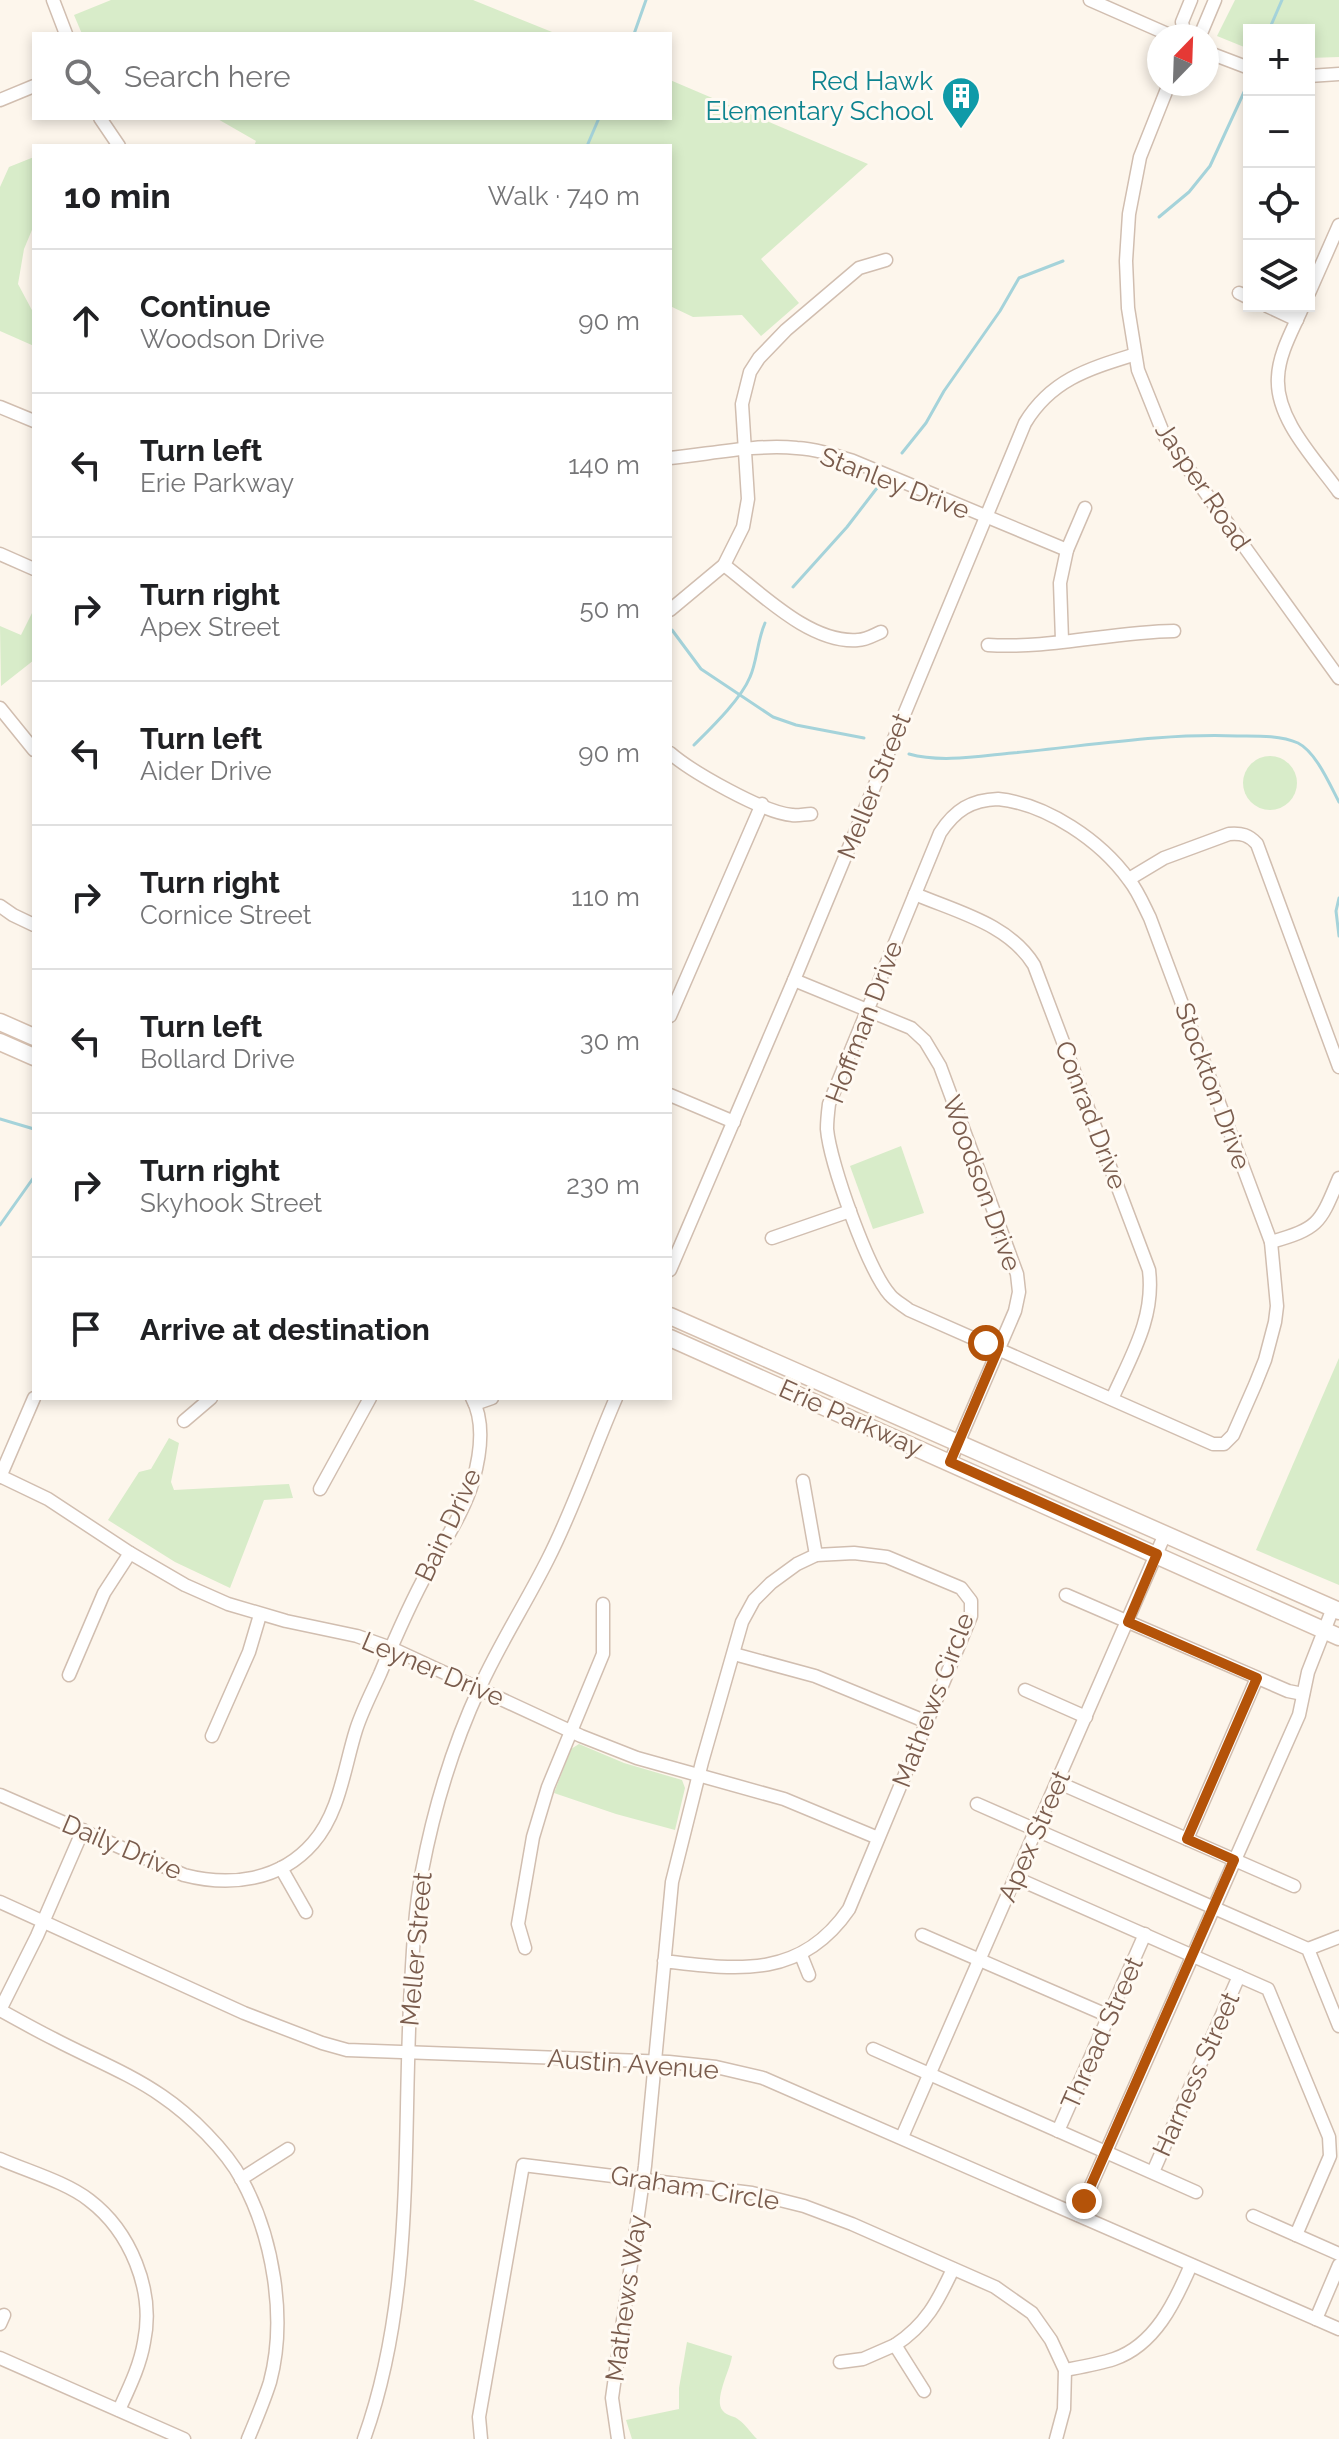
<!DOCTYPE html>
<html lang="en">
<head>
<meta charset="utf-8">
<style>
  body { margin:0; font-family:Raleway,sans-serif; background:#f6f6f6; color:#202124 }
  .controls { position:absolute; right:24px; top:24px; display:grid; overflow:hidden; border-radius:0px; box-shadow:0 4px 12px #0003 }
  .controls button { width:72px; height:72px; display:grid; place-items:center; padding:0; border:0; border-bottom:2px solid #e0e0e0; background:#fff; color:#202124; font:40px sans-serif }
  .compass { position:absolute; left:1147px; top:24px; width:72px; height:72px; border-radius:50%; background:#fff; box-shadow:0 4px 12px #0003; rotate:23deg }
  .stop { position:absolute; width:24px; height:24px; margin:-18px; border:6px solid #b45309; border-radius:50%; background:#fff }
  .stop.end { background:#b45309; border-color:#fff; box-shadow:0 2px 8px #0008 }
  .list { margin:0; padding:0; list-style:none }
  h2 { display:flex; justify-content:space-between; align-items:center; height:104px; margin:0; padding:0 32px; font-size:34px }
  h2 small { font-size:26px; font-weight:400; color:#757577 }
  .list li { display:grid; grid-template-columns:52px 1fr auto; gap:24px; align-items:center; box-sizing:border-box; height:144px; padding:0 32px; border-top:2px solid #e0e0e0 }
  .list b { display:block; font-size:30px; white-space:nowrap }
  .list p { margin:0; font-size:26px; white-space:nowrap; color:#757577 }
  .list em { font-size:26px; font-style:normal; color:#757577 }
  .icon { flex:none; width:44px; height:44px; fill:none; stroke:currentColor; stroke-width:2; stroke-linecap:round; stroke-linejoin:round }
  .map { position:relative; flex:none; width:1339px; height:2439px; overflow:hidden }
  .search { position:absolute; background:#fff; box-shadow:0 4px 12px #0003; left:32px; top:32px; width:640px; height:88px; display:flex; align-items:center; gap:20px; box-sizing:border-box; padding:0 28px; border-radius:0px; color:#757577; font-size:30px }
  .panel { position:absolute; background:#fff; box-shadow:0 4px 12px #0003; left:32px; top:144px; width:640px; height:1256px; border-radius:0px }
  .map>svg:first-child { display:block }
  .green { fill:#d8ecc9 }
  .lines { fill:none; stroke-linecap:round; stroke-linejoin:round }
  .stream { stroke:#a5d3da; stroke-width:3 }
  .street-casing { stroke:#d1beb0; stroke-width:15 }
  .secondary-casing { stroke:#d6c0b0; stroke-width:19 }
  .street { stroke:#fff; stroke-width:12 }
  .secondary { stroke:#fff; stroke-width:16 }
  .route { stroke:#b45309; stroke-width:10 }
  .labels { text-anchor:middle; dominant-baseline:central; stroke-width:6; stroke-linejoin:round; paint-order:stroke }
  .culture-label { font-size:26px; fill:#0d838f; stroke:#fffaf3; text-anchor:end }
  .street-label { font-size:26px; fill:#7a5c4d; stroke:#fffaf3 }
</style>
</head>
<body>
<div class="map">
<svg width="1339" height="2439" viewBox="0 0 1339 2439">
  <rect width="100%" height="100%" fill="#fdf6ec"/>
  <!-- green -->
  <g class="green">
    <polygon points="111,0 473,0 557,34 82,34 74,15"/>
    <polygon points="1235,0 1339,0 1339,57 1309,58 1309,30 1249,30 1249,49 1217,36"/>
    <polygon points="670,80 868,164 761,259 799,303 761,336 742,315 693,317 670,306 670,146 254,146 256,141 216,118 670,118"/>
    <polygon points="34,157 34,225 24,249 18,284 34,314 34,346 0,331 0,187 9,167"/>
    <polygon points="34,609 34,660 1,686 0,626 21,635"/>
    <circle cx="1270" cy="783" r="27"/>
    <polygon points="901,1146 924,1213 873,1229 850,1166"/>
    <polygon points="1339,1358 1339,1585 1256,1550"/>
    <polygon points="169,1438 179,1443 171,1482 174,1490 289,1484 293,1498 264,1500 230,1588 175,1562 108,1520 139,1472 151,1469"/>
    <polygon points="579,1744 624,1763 682,1780 685,1788 675,1830 616,1814 554,1793 571,1749"/>
    <path d="M687,2342L732,2356C730,2371 713,2400 723,2411C727,2416 735,2416 739,2420C746,2425 751,2433 757,2439H632L626,2420L679,2409V2388Z"/>
  </g>
  <g class="lines">
    <!-- stream -->
    <g class="stream">
      <polyline points="1269,30 1282,0"/>
      <polyline points="634,34 646,0"/>
      <polyline points="587,146 599,118"/>
      <polyline points="1159,217 1189,192 1210,166 1245,90"/>
      <polyline points="902,453 926,423 944,391 1000,311 1019,278 1063,261"/>
      <polyline points="793,587 847,527 877,488"/>
      <polyline points="672,630 701,669 773,717 796,725 864,738"/>
      <path d="M694,745C712,727 741,699 750,677C757,662 757,641 765,623"/>
      <path d="M909,754C941,763 980,756 1012,753C1087,746 1162,733 1237,736C1256,736 1280,735 1298,743C1316,752 1330,785 1339,802"/>
      <polyline points="1339,898 1336,911 1339,936"/>
      <polyline points="0,1119 34,1129"/>
      <polyline points="0,1225 34,1177"/>
    </g>
    <defs>
      <g id="street">
        <polyline points="53,0 66,34"/>
        <polyline points="1090,0 1172,36"/>
        <polyline points="1185,36 1182,22 1191,0"/>
        <polyline points="1195,36 1202,31 1215,0"/>
        <polyline points="1207,52 1249,68"/>
        <polyline points="1309,76 1339,74"/>
        <polyline points="1169,84 1140,157 1129,214 1126,261 1128,308 1138,370 1164,435 1339,678"/>
        <polyline points="0,100 34,86"/>
        <polyline points="100,118 119,146"/>
        <polyline points="1239,293 1249,298"/>
        <polyline points="1309,293 1339,225"/>
        <polyline points="1267,306 1297,320"/>
        <path d="M1303,306C1294,328 1279,352 1278,377C1275,419 1316,460 1339,492"/>
        <polyline points="0,407 34,421"/>
        <path d="M670,458C711,454 755,444 797,448C816,449 834,455 853,461L1067,550"/>
        <polyline points="0,554 34,569"/>
        <path d="M724,565C760,592 810,644 858,640C866,640 874,635 881,632"/>
        <polyline points="670,610 724,565 743,527 748,499 742,404 750,372 759,358 786,330 859,268 886,260"/>
        <polyline points="1062,640 1060,583 1067,550 1085,508"/>
        <path d="M988,645C1049,649 1112,632 1174,631"/>
        <polyline points="0,708 34,750"/>
        <path d="M670,753C692,772 764,813 792,815C798,816 805,814 811,814"/>
        <path d="M998,799C1047,804 1101,841 1129,880C1138,891 1144,906 1150,918L1271,1242L1277,1306L1275,1322L1265,1360L1255,1385L1233,1435L1224,1444H1213L909,1310C903,1305 895,1301 890,1295C868,1270 830,1163 827,1129C827,1121 828,1112 829,1104L940,833C955,810 971,800 998,799Z"/>
        <path d="M1129,879L1164,858L1229,834C1242,833 1249,835 1257,844L1339,1067"/>
        <path d="M915,894C957,912 1009,924 1034,965L1149,1270C1155,1318 1131,1356 1112,1399"/>
        <polyline points="0,906 13,915 34,925"/>
        <polyline points="794,980 911,1028 925,1041 940,1066 1017,1274 1019,1292 1015,1311 950,1462"/>
        <polyline points="670,1016 762,804"/>
        <polyline points="670,1095 734,1122"/>
        <polyline points="772,1238 850,1211"/>
        <path d="M1271,1242C1320,1228 1320,1223 1339,1178"/>
        <path d="M670,1270L794,980L1025,423C1051,380 1088,369 1133,355"/>
        <polyline points="475,1404 492,1398"/>
        <polyline points="184,1421 211,1398"/>
        <polyline points="0,1476 48,1499 130,1553 185,1585 228,1604 286,1621 357,1636 391,1648 581,1736 637,1758 784,1799 878,1838"/>
        <polyline points="0,1477 34,1398"/>
        <polyline points="803,1481 816,1555"/>
        <polyline points="320,1489 370,1398"/>
        <polyline points="1066,1595 1288,1691 1303,1694"/>
        <polyline points="734,1654 815,1676 927,1722"/>
        <polyline points="69,1675 104,1593 130,1553"/>
        <polyline points="1025,1690 1086,1717"/>
        <polyline points="212,1736 249,1652 260,1615"/>
        <polyline points="1057,1782 1294,1886"/>
        <path d="M0,1795L184,1875C230,1887 280,1881 313,1843C340,1812 344,1768 356,1730C362,1711 372,1692 380,1674C395,1638 410,1603 429,1569C444,1541 464,1512 473,1481C480,1456 485,1422 472,1398"/>
        <polyline points="977,1804 1308,1949 1339,2026"/>
        <polyline points="1187,1839 1257,1678"/>
        <polyline points="281,1868 306,1912"/>
        <polyline points="1016,1878 1268,1989 1329,2137 1330,2156 1296,2235"/>
        <polyline points="0,1902 244,2013 322,2043 347,2050 669,2062 716,2067 763,2078 1339,2329"/>
        <polyline points="922,1935 1109,2016"/>
        <polyline points="525,1948 518,1924 533,1837 548,1787 603,1654 603,1604"/>
        <polyline points="1308,1949 1339,1937"/>
        <polyline points="801,1955 809,1975"/>
        <path d="M0,2010C18,2020 36,2030 54,2039C90,2058 129,2073 162,2096C190,2115 226,2150 242,2180C273,2237 287,2318 270,2382C264,2401 256,2420 248,2439"/>
        <polyline points="0,2010 37,1936 83,1830"/>
        <polyline points="873,2049 1196,2192"/>
        <polyline points="1058,2131 1145,1934"/>
        <polyline points="902,2137 1165,1534"/>
        <path d="M0,2159C27,2171 66,2182 89,2200C130,2231 155,2290 144,2342C140,2366 129,2388 119,2410"/>
        <polyline points="1153,2172 1239,1976"/>
        <polyline points="241,2179 288,2149"/>
        <polyline points="1078,2215 1299,1715 1308,1672 1333,1608"/>
        <polyline points="1253,2216 1339,2254"/>
        <polyline points="1316,2319 1339,2265"/>
        <polyline points="0,2324 4,2315"/>
        <polyline points="0,2358 184,2439"/>
        <polyline points="840,2362 863,2359 895,2345"/>
        <path d="M1065,2370C1081,2367 1099,2364 1114,2359C1155,2345 1175,2302 1191,2265"/>
        <path d="M924,2391L895,2345C926,2325 938,2301 953,2269"/>
        <path d="M364,2439C416,2294 402,2136 411,1985C413,1947 415,1909 422,1871C434,1808 453,1745 480,1687C500,1643 526,1603 548,1559C574,1508 593,1451 616,1398"/>
        <polyline points="481,2439 479,2417 523,2165 752,2193 804,2206 852,2224 995,2287 1032,2313 1051,2340 1065,2370 1064,2409 1056,2439"/>
        <path d="M618,2439L612,2398L645,2166L672,1882L702,1762L742,1622L754,1600L771,1583L797,1564L816,1555L854,1553L887,1557L961,1588L971,1601V1616L849,1909C801,1979 738,1970 664,1961"/>
      </g>
      <g id="secondary">
        <polyline points="0,1022 34,1037"/>
        <polyline points="0,1042 34,1057"/>
        <polyline points="670,1316 1339,1611"/>
        <polyline points="670,1338 1339,1637"/>
      </g>
    </defs>
    <!-- street casing -->
    <use href="#street" class="street-casing"/>
    <!-- secondary casing -->
    <use href="#secondary" class="secondary-casing"/>
    <!-- street -->
    <use href="#street" class="street"/>
    <!-- secondary -->
    <use href="#secondary" class="secondary"/>
  </g>
  <g class="lines">
    <!-- route -->
    <polyline class="route" points="986,1343 998,1349 950,1462 1157,1554 1128,1622 1257,1678 1187,1839 1234,1860 1084,2201"/>
  </g>
  <!-- icons -->
  <defs>
    <symbol id="building-pin" viewBox="-11 -11 22 30"><path d="M0 17L-7.5 6A9.5 9.5 0 1 1 7.5 6Z" fill="#0f9aa8" stroke="#fffaf3"/><path d="M-4-6H4V6H1V3H-1V6H-4ZM-2.5-4.3h1.7v1.8h-1.7ZM.8-4.3h1.7v1.8H.8ZM-2.5-1h1.7V.8h-1.7ZM.8-1h1.7V.8H.8Z" fill="#fff"/></symbol>
  </defs>
  <g fill-rule="evenodd">
    <use href="#building-pin" x="939" y="74" width="44" height="60"/>
  </g>
  <g class="labels">
    <!-- culture labels -->
    <g class="culture-label">
      <text x="933" y="81">Red Hawk<tspan x="933" dy="30">Elementary School</tspan></text>
    </g>
    <!-- street labels -->
    <g class="street-label">
      <text transform="translate(895 483) rotate(21)">Stanley Drive</text>
      <text transform="translate(1203 486) rotate(56)">Jasper Road</text>
      <text transform="translate(874 786) rotate(-68)">Meller Street</text>
      <text transform="translate(864 1022) rotate(-69)">Hoffman Drive</text>
      <text transform="translate(1213 1086) rotate(70)">Stockton Drive</text>
      <text transform="translate(1091 1115) rotate(69)">Conrad Drive</text>
      <text transform="translate(982 1183) rotate(70)">Woodson Drive</text>
      <text transform="translate(851 1418) rotate(24)">Erie Parkway</text>
      <text transform="translate(448 1525) rotate(-65)">Bain Drive</text>
      <text transform="translate(433 1669) rotate(23)">Leyner Drive</text>
      <text transform="translate(933 1700) rotate(-69)">Mathews Circle</text>
      <text transform="translate(1034 1836) rotate(-66)">Apex Street</text>
      <text transform="translate(122 1847) rotate(23)">Daily Drive</text>
      <text transform="translate(416 1949) rotate(-85)">Meller Street</text>
      <text transform="translate(1102 2033) rotate(-66)">Thread Street</text>
      <text transform="translate(633 2064) rotate(4)">Austin Avenue</text>
      <text transform="translate(1196 2074) rotate(-66)">Harness Street</text>
      <text transform="translate(695 2188) rotate(9)">Graham Circle</text>
      <text transform="translate(626 2298) rotate(-82)">Mathews Way</text>
    </g>
  </g>
</svg>
<div class="controls">
<button>+</button>
<button>−</button>
<button><svg class="icon" aria-label="locate" viewBox="0 0 24 24"><circle cx="12" cy="12" r="6"/><path d="M12 2v4M12 18v4M2 12h4M18 12h4"/></svg></button>
<button><svg class="icon" aria-label="layers" viewBox="0 0 24 24"><path d="M12 4l9 5-9 5-9-5zM3 14l9 5 9-5"/></svg></button>
</div>
<svg class="compass" viewBox="-18 -18 36 36"><path d="M0-13l5 13h-10z" fill="#e53935"/><path d="M0 13l5-13h-10z" fill="#757577"/></svg>
<div class="stop" style="left:986px;top:1343px"></div>
<div class="stop end" style="left:1084px;top:2201px"></div>
<div class="search"><svg class="icon" aria-label="search" viewBox="0 0 24 24"><circle cx="10" cy="10" r="6"/><path d="M15 15l6 6"/></svg>Search here</div>
<section class="panel">
<h2>10 min<small>Walk · 740 m</small></h2>
<ul class="list">
<li><svg class="icon" aria-label="ahead" viewBox="0 0 24 24"><path d="M12 20V5M6 11l6-6 6 6"/></svg><div><b>Continue</b><p>Woodson Drive</p></div><em>90 m</em></li>
<li><svg class="icon" aria-label="left" viewBox="0 0 24 24"><path d="M17 20v-9H6M10 6l-5 5 5 5"/></svg><div><b>Turn left</b><p>Erie Parkway</p></div><em>140 m</em></li>
<li><svg class="icon" aria-label="right" viewBox="0 0 24 24"><path d="M7 20v-9h11M14 6l5 5-5 5"/></svg><div><b>Turn right</b><p>Apex Street</p></div><em>50 m</em></li>
<li><svg class="icon" aria-label="left" viewBox="0 0 24 24"><path d="M17 20v-9H6M10 6l-5 5 5 5"/></svg><div><b>Turn left</b><p>Aider Drive</p></div><em>90 m</em></li>
<li><svg class="icon" aria-label="right" viewBox="0 0 24 24"><path d="M7 20v-9h11M14 6l5 5-5 5"/></svg><div><b>Turn right</b><p>Cornice Street</p></div><em>110 m</em></li>
<li><svg class="icon" aria-label="left" viewBox="0 0 24 24"><path d="M17 20v-9H6M10 6l-5 5 5 5"/></svg><div><b>Turn left</b><p>Bollard Drive</p></div><em>30 m</em></li>
<li><svg class="icon" aria-label="right" viewBox="0 0 24 24"><path d="M7 20v-9h11M14 6l5 5-5 5"/></svg><div><b>Turn right</b><p>Skyhook Street</p></div><em>230 m</em></li>
<li><svg class="icon" aria-label="arrive" viewBox="0 0 24 24"><path d="M6 21V4h12l-3 4 3 4H6"/></svg><div><b>Arrive at destination</b></div></li>
</ul>
</section>
</div>
</body>
</html>
